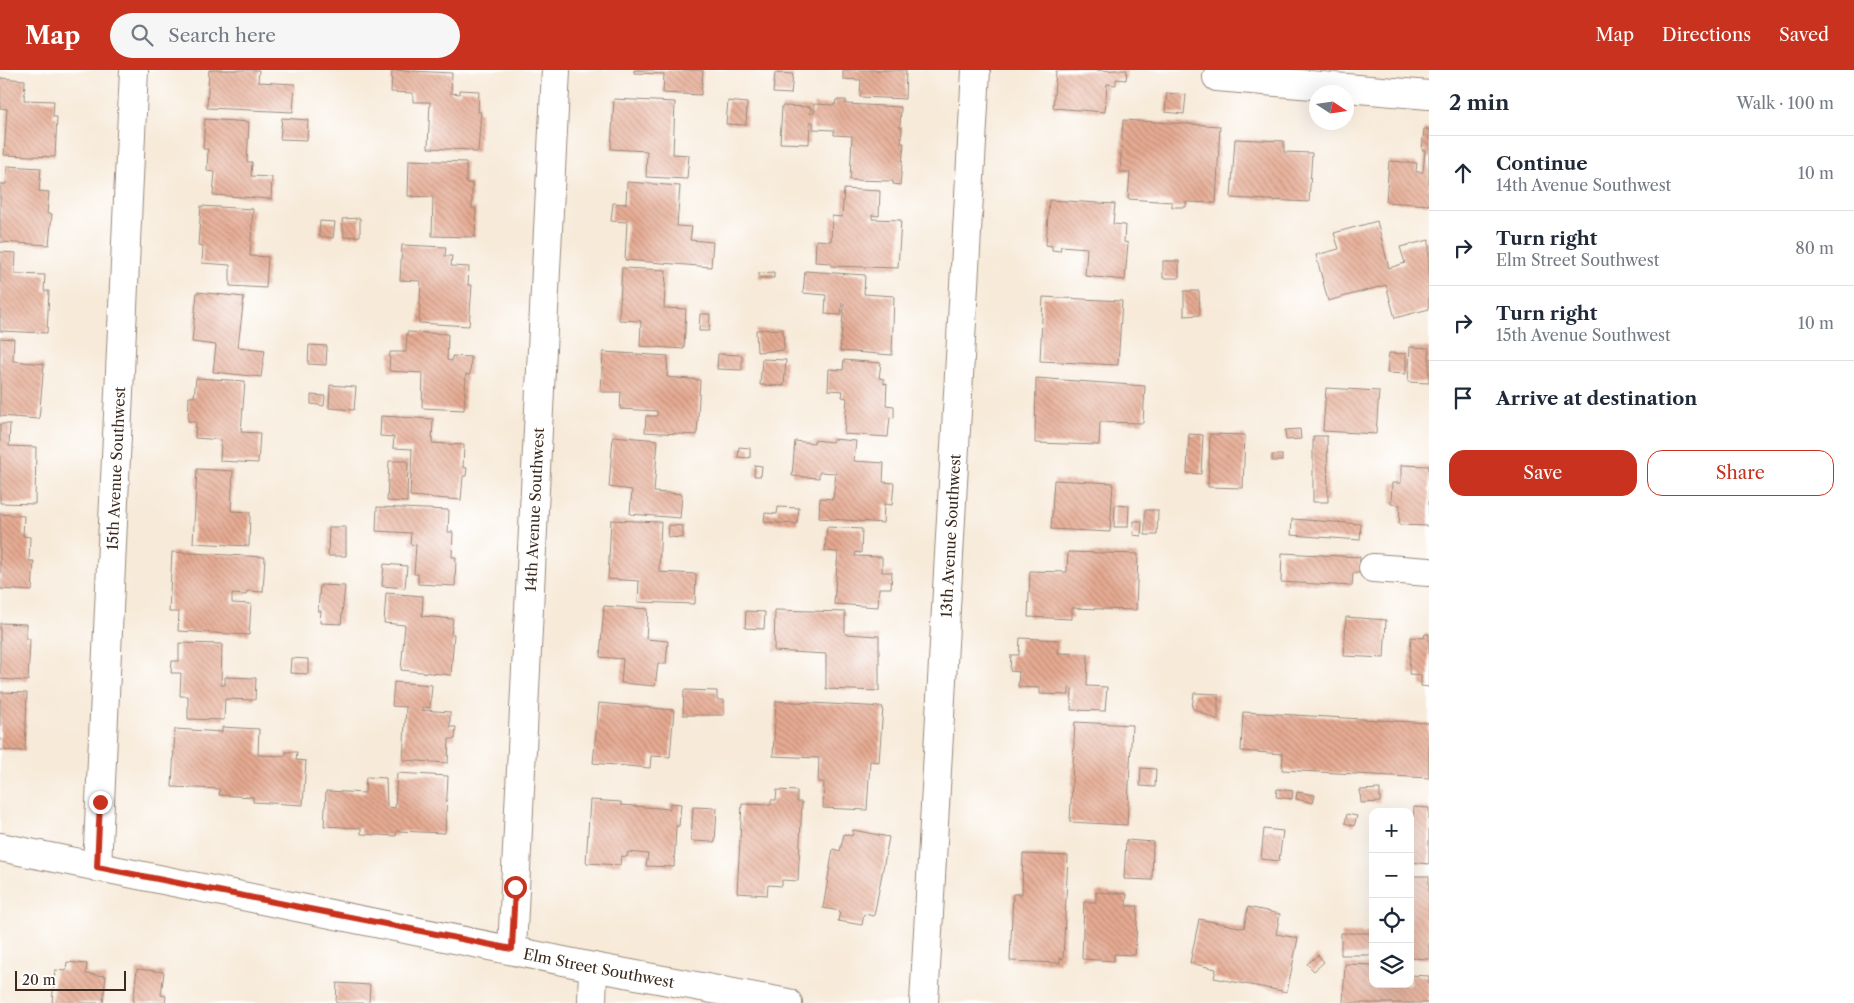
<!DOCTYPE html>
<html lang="en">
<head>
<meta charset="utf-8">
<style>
  body { margin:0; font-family:"Libre Caslon Text",serif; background:#f6f6f7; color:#1f2937 }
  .controls { position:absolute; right:15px; bottom:15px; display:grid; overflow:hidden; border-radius:10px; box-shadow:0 5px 20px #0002 }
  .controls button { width:45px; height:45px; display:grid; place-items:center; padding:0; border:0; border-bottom:1px solid #e0e1e3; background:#fff; color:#1f2937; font:25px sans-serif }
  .compass { position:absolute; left:1309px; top:15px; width:45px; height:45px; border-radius:50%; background:#fff; box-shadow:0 5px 20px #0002; rotate:102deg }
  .scale { position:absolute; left:15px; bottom:12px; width:111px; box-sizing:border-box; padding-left:5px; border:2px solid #3b2a1e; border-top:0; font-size:14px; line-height:18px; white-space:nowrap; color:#3b2a1e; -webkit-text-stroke:4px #fff; paint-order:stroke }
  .stop { position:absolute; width:15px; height:15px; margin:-11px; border:4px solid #c8321e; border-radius:50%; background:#fff }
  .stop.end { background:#c8321e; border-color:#fff; box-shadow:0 1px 5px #0008 }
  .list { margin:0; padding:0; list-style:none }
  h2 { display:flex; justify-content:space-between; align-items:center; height:65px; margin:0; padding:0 20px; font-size:21px }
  h2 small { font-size:16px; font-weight:400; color:#747a83 }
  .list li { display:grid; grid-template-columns:32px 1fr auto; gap:15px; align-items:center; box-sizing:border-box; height:75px; padding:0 20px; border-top:1px solid #e0e1e3 }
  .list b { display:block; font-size:19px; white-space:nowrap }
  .list p { margin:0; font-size:16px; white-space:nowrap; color:#747a83 }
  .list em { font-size:16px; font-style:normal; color:#747a83 }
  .actions { display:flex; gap:10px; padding:15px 20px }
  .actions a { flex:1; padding:11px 0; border:1px solid #c8321e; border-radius:15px; text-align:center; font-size:18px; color:#c8321e }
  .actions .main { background:#c8321e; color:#fff }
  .icon { flex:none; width:28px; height:28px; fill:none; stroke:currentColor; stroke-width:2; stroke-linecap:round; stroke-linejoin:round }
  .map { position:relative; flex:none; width:1429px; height:933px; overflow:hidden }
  header { display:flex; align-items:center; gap:30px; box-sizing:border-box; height:70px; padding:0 25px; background:#c8321e; color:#fff }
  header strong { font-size:24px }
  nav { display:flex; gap:28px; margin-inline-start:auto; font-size:18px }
  .search { width:350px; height:45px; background:#f6f6f7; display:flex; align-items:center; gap:12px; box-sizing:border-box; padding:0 18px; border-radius:28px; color:#747a83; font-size:19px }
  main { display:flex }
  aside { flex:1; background:#fff }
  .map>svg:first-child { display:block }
  .building { fill:url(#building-back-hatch) }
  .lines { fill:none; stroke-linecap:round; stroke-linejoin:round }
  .minor-casing { stroke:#998a7c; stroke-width:30 }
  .minor { stroke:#fff; stroke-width:28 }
  .route { stroke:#c8321e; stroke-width:6 }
  .labels { text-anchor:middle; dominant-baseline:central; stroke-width:5; stroke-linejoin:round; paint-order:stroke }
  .street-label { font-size:15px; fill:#3b2a1e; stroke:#fff }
</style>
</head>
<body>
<header>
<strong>Map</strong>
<div class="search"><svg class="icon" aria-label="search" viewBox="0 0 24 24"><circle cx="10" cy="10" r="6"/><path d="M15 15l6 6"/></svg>Search here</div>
<nav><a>Map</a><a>Directions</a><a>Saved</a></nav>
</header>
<main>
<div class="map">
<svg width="1429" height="933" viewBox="0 0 1429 933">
  <defs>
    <pattern id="building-back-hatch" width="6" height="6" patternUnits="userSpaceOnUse" patternTransform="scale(1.25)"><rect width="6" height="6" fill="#e6aa92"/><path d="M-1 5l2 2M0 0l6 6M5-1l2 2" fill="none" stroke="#bc8b77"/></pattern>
  </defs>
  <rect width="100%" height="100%" fill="#fff"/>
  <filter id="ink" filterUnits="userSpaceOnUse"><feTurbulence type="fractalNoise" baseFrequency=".02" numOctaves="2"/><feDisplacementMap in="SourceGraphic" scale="10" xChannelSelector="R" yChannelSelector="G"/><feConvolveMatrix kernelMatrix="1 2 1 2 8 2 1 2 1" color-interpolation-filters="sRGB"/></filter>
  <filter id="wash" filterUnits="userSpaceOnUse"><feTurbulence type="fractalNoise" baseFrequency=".0096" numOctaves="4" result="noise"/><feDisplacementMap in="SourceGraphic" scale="20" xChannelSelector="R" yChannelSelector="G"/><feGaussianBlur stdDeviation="1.12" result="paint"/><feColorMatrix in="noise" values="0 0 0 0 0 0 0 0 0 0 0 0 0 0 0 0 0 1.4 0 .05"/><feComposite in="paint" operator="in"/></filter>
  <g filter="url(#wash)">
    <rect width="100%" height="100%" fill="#f7ead9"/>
    <g id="blocks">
      <!-- building -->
      <g class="building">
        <polygon points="209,0 259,0 258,12 295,14 293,42 207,38"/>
        <polygon points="392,0 452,3 451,23 460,24 460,20 479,21 478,42 481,42 478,82 472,82 471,80 428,78 430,32 413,32 413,23 391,22"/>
        <polygon points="634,0 703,0 701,25 663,23 664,4 634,3"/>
        <polygon points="843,0 906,0 905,29 860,27 861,10 843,9"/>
        <polygon points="1127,0 1126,10 1116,9 1116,15 1107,14 1105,42 1053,38 1056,1"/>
        <polygon points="775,3 793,4 791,24 773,23"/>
        <polygon points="0,8 25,10 24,30 54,31 53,47 57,47 55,87 4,85 7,39 0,38"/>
        <polygon points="1167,23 1186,25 1184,44 1165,42"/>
        <polygon points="614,29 675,32 673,84 689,85 687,109 646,107 647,81 611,79"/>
        <polygon points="836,30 846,30 846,34 901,37 900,57 902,57 901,73 904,73 900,115 893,114 893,111 850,110 852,66 834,65 834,60 813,59 813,52 810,52 809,74 780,73 782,36 811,37 810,43 814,43 814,34 835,35"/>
        <polygon points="728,31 747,33 746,55 726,54"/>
        <polygon points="282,48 308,50 307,70 280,69"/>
        <polygon points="205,49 249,52 247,92 252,92 251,106 272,107 271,129 213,125 215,102 207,101 208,79 203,79"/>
        <polygon points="1123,50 1220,56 1216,133 1186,132 1186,137 1172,137 1172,132 1128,129 1130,102 1120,102"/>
        <polygon points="1424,59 1429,59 1429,135 1386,132 1389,91 1417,93 1416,102 1423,102 1425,80 1422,80"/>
        <polygon points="1235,69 1284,71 1284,82 1312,83 1309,132 1231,128"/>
        <polygon points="409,90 466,92 466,113 472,113 472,138 476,138 475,167 432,166 433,127 408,126"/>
        <polygon points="7,96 41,98 39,121 49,122 47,144 52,144 49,175 0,172 0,114 6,114"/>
        <polygon points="627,112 680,116 677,156 692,157 690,170 713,172 711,197 625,190 627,152 611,151 613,133 626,134"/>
        <polygon points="844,119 880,121 879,146 872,145 872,149 901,150 898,198 831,196 831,193 815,192 816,170 831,171 832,146 842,147"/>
        <polygon points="1049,130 1115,134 1113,154 1125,155 1124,172 1128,173 1125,210 1085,206 1087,178 1061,176 1060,181 1052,180 1052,176 1046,175"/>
        <polygon points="201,136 253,139 250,186 268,187 266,218 230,216 230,195 202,193 203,176 198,175"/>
        <polygon points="360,148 360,166 344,167 342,149"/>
        <polygon points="320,151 335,152 333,168 319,166"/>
        <polygon points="1377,151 1389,198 1405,193 1400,177 1429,170 1429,239 1395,248 1386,215 1328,231 1316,185 1339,179 1334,163"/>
        <polygon points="402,175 446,177 445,186 452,186 451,196 469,197 468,215 472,215 469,256 419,253 421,211 400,210"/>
        <polygon points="0,182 16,183 15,204 45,205 44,221 49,221 47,263 0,261"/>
        <rect x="1163" y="191" width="16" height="17"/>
        <polygon points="622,198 666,200 664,238 686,239 684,279 640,276 641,251 619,250"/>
        <polygon points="805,201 865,205 864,224 894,226 892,285 840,281 844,233 842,233 841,245 825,244 826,225 803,223"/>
        <polygon points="774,202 774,208 759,208 759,203"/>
        <polygon points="1184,221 1199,221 1200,245 1184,246"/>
        <polygon points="197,222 244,227 238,277 265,280 261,307 213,302 216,275 192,272"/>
        <polygon points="1043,227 1122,231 1118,295 1040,291"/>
        <polygon points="700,244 710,244 709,261 699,261"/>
        <polygon points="783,259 784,280 757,282 756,260"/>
        <polygon points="407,262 448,264 447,290 452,291 452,286 471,287 470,305 466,304 464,340 422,338 423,303 389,301 390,282 406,282"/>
        <polygon points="0,268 14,269 13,291 44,294 39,349 0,346"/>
        <polygon points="309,275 327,276 326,295 308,294"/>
        <polygon points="1410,277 1429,278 1429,313 1408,312"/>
        <polygon points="603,282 668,286 667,307 700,310 697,365 645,362 646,346 657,346 657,341 620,339 621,322 601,322"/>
        <polygon points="1389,283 1406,284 1406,304 1387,303"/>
        <polygon points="718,284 742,285 742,300 717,299"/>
        <polygon points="762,289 786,290 784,316 760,315"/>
        <polygon points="844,290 881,293 879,308 884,309 884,314 887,313 886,335 894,336 894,348 890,347 888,367 844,364 847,328 842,327 843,321 828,320 829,299 843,300"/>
        <polygon points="196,308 245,311 241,362 260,363 258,393 220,391 221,370 195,368 196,352 188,351 189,327 194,327"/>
        <polygon points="1036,308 1145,316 1143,353 1100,352 1099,375 1035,373"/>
        <polygon points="330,315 356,317 354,340 329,338"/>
        <polygon points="1326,318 1379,321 1376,364 1323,361"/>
        <polygon points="311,325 325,326 324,336 311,334"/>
        <polygon points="381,346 433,349 432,373 464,375 463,397 467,398 466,406 463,406 461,430 410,426 412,379 393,378 394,367 380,366"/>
        <polygon points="0,354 10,354 9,376 36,377 35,434 0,433"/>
        <polygon points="1300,359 1301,369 1286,370 1285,360"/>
        <polygon points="1189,364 1203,365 1201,404 1187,403"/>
        <polygon points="1210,364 1245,365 1243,418 1208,417"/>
        <polygon points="613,366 658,370 654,422 682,424 680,448 630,444 632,420 609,417"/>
        <polygon points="1313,366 1327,366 1328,432 1313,432"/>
        <polygon points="833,369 856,371 854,391 884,393 883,412 894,413 892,435 884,434 883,453 819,448 820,428 833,429 836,403 819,402 819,408 792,406 795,371 814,373 814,370 832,372"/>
        <polygon points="739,377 750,378 750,388 738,387"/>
        <rect x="1272" y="385" width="10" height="6"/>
        <polygon points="389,391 408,391 407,432 387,431"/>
        <polygon points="755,395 762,396 761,406 754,406"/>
        <polygon points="1401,395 1429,396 1429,456 1399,455 1400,435 1391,434 1392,413 1401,413"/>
        <polygon points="197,399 233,401 231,441 250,442 249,476 193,473"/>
        <polygon points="1054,410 1113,413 1110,462 1051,459"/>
        <polygon points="1115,435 1129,436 1128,457 1114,457"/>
        <polygon points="377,437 449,440 448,462 453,462 452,487 456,487 455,516 418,514 418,504 414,504 416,475 410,474 411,463 376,461"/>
        <polygon points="778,437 799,438 797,454 764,452 765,443 777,444"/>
        <polygon points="1145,440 1158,440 1157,465 1145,465"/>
        <polygon points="0,444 24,446 23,466 30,467 29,491 34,491 32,521 0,519"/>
        <polygon points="1292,449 1361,454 1360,470 1291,465"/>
        <polygon points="611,450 661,452 659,502 696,504 695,534 638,532 639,511 608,509"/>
        <polygon points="1134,451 1142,451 1141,466 1133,465"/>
        <polygon points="669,455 683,456 683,468 668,467"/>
        <polygon points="329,457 346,457 346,486 328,486"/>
        <polygon points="827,457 862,459 861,483 856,482 855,486 882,487 882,502 892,502 891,518 879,518 878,537 834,534 838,482 825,481"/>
        <polygon points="172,482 265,487 263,522 247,521 246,525 232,524 232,533 251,534 249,565 178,561 179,542 169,542"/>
        <polygon points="1068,482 1138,484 1136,540 1072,538 1072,549 1028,547 1030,501 1067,502"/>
        <polygon points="1282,483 1360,487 1359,503 1353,503 1352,516 1281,512"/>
        <polygon points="384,494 407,496 405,518 382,516"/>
        <polygon points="320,515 345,516 341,554 320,553 321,541 318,541"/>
        <polygon points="386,523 423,526 422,546 453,549 451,564 454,564 451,605 401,600 405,555 384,553"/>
        <polygon points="604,536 648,539 646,569 668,571 666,594 658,594 655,616 621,613 623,589 600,587"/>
        <polygon points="775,540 845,542 845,564 879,566 879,621 826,619 826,584 774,581"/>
        <polygon points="746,541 765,542 764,559 745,558"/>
        <polygon points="1346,547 1386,550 1384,588 1344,586"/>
        <polygon points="0,553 26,554 26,569 30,569 28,611 0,609"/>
        <polygon points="1425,564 1429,564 1429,617 1421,616 1421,605 1409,604 1411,567 1424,568"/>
        <polygon points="1020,568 1059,570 1058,583 1088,584 1087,616 1107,617 1105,641 1071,640 1072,619 1069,618 1069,625 1040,624 1040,618 1018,617 1019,602 1010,601 1011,585 1019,585"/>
        <polygon points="179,573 222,574 221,615 225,615 225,607 256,608 255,630 225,629 224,650 188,649 188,626 180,626 181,603 171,603 172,591 179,591"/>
        <polygon points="291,588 308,589 308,604 290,603"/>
        <polygon points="394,612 432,615 430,638 423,637 422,640 450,642 450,657 456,657 455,669 449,669 448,693 403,690 406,637 392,636"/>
        <polygon points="684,620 717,621 717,630 724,630 724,645 683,645"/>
        <polygon points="0,622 27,623 25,681 0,680"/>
        <polygon points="1194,623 1218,624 1218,650 1192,638"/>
        <polygon points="776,631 883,637 879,692 870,691 867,740 823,738 824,712 818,712 819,688 773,686"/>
        <polygon points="599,633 674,640 670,687 651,686 650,698 593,693"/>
        <polygon points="1243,642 1429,653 1429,708 1282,700 1283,684 1241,681"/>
        <polygon points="1075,652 1132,655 1127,755 1070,752"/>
        <polygon points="222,657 259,659 258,685 286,686 286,682 297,682 296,690 306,691 303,735 253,732 253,727 219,725 220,719 172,717 175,659 222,662"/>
        <polygon points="1141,698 1156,699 1155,717 1140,716"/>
        <polygon points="397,703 448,706 445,763 397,761 396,766 361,764 361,758 324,756 326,721 365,723 366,707 386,708 387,737 395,738"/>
        <polygon points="1277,719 1293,721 1292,729 1276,727"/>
        <polygon points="1380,719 1380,732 1361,733 1360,720"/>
        <polygon points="777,720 797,721 797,732 802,732 798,811 782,810 782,816 768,815 767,825 737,823 742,734 771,735 771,730 776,730"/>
        <polygon points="1297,722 1315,725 1313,733 1296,729"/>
        <polygon points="590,730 621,732 621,735 670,739 670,733 681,734 679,756 676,756 674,797 646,796 648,784 628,782 627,787 621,786 620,795 586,793"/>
        <polygon points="693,737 717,738 715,772 691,771"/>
        <polygon points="1414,737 1429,738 1429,794 1410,792 1410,752 1413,752"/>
        <polygon points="1347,744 1357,746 1354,756 1345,753"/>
        <polygon points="1264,759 1283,761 1279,791 1261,789"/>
        <polygon points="853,760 889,767 874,846 864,844 862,855 838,851 840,841 823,838 833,779 840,781 844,764 852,766"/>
        <polygon points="1126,770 1153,772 1152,810 1124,809"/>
        <polygon points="1023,784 1068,786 1063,889 1060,888 1060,893 1010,891 1013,824 1022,824"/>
        <polygon points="1410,806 1429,806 1429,889 1410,888"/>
        <polygon points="1096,822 1127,824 1126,836 1138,836 1135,885 1114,884 1114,891 1082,889 1084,832 1096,832"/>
        <polygon points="1248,837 1280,844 1276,864 1298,868 1287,922 1214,908 1216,899 1190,893 1199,849 1244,858"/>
        <polygon points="1341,863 1373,863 1372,885 1341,885"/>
        <polygon points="1318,885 1324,892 1314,901 1307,894"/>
        <polygon points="67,892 87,894 86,904 106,906 103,933 52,933 55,900 66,901"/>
        <polygon points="1345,894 1373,895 1373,914 1410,914 1410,905 1429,906 1429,933 1343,933"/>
        <polygon points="137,899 164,902 161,925 166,926 165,933 133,933"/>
        <polygon points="337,913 370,915 369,933 336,933"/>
      </g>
    </g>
  </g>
  <g filter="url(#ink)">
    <use href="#blocks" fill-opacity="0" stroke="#998a7c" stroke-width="1"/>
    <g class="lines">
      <defs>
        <g id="minor">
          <polyline points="1217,7 1429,25"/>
          <polyline points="1373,498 1429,502"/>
          <path id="s1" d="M0,777L593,897L788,933"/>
          <path id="s2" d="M97,797L134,0"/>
          <path id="s3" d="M512,879L556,0"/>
          <polyline points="592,933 593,897"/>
          <path id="s4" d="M924,933L976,0"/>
        </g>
      </defs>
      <!-- minor casing -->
      <use href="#minor" class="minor-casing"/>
      <!-- minor -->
      <use href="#minor" class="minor"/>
    </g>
  </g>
  <g class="lines" filter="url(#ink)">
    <!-- route -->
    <polyline class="route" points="100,732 97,797 512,879 515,817"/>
  </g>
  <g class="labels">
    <!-- street labels -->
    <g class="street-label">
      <text stroke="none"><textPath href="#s2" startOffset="399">15th Avenue Southwest</textPath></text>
      <text stroke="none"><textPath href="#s3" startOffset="440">14th Avenue Southwest</textPath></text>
      <text stroke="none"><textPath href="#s4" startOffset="468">13th Avenue Southwest</textPath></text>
      <text stroke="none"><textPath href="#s1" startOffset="611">Elm Street Southwest</textPath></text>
    </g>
  </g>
</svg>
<div class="controls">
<button>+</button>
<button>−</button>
<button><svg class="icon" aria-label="locate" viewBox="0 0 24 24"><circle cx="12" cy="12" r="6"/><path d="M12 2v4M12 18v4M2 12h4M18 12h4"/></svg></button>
<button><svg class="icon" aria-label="layers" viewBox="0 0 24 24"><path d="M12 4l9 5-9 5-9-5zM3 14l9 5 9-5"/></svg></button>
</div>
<svg class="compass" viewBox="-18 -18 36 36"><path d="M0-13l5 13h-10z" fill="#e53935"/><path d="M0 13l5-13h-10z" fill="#747a83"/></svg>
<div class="scale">20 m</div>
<div class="stop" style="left:515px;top:817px"></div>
<div class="stop end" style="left:100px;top:732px"></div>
</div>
<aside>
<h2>2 min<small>Walk · 100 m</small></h2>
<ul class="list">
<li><svg class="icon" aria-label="ahead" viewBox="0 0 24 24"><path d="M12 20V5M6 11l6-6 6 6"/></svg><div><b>Continue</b><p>14th Avenue Southwest</p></div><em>10 m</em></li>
<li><svg class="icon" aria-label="right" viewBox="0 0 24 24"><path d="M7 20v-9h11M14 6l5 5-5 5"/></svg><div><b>Turn right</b><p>Elm Street Southwest</p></div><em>80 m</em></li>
<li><svg class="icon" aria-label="right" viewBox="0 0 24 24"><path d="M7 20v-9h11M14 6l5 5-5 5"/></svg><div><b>Turn right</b><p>15th Avenue Southwest</p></div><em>10 m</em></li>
<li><svg class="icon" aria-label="arrive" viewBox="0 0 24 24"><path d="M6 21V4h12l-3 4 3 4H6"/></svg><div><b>Arrive at destination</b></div></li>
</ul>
<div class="actions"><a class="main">Save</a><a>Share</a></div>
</aside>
</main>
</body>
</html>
